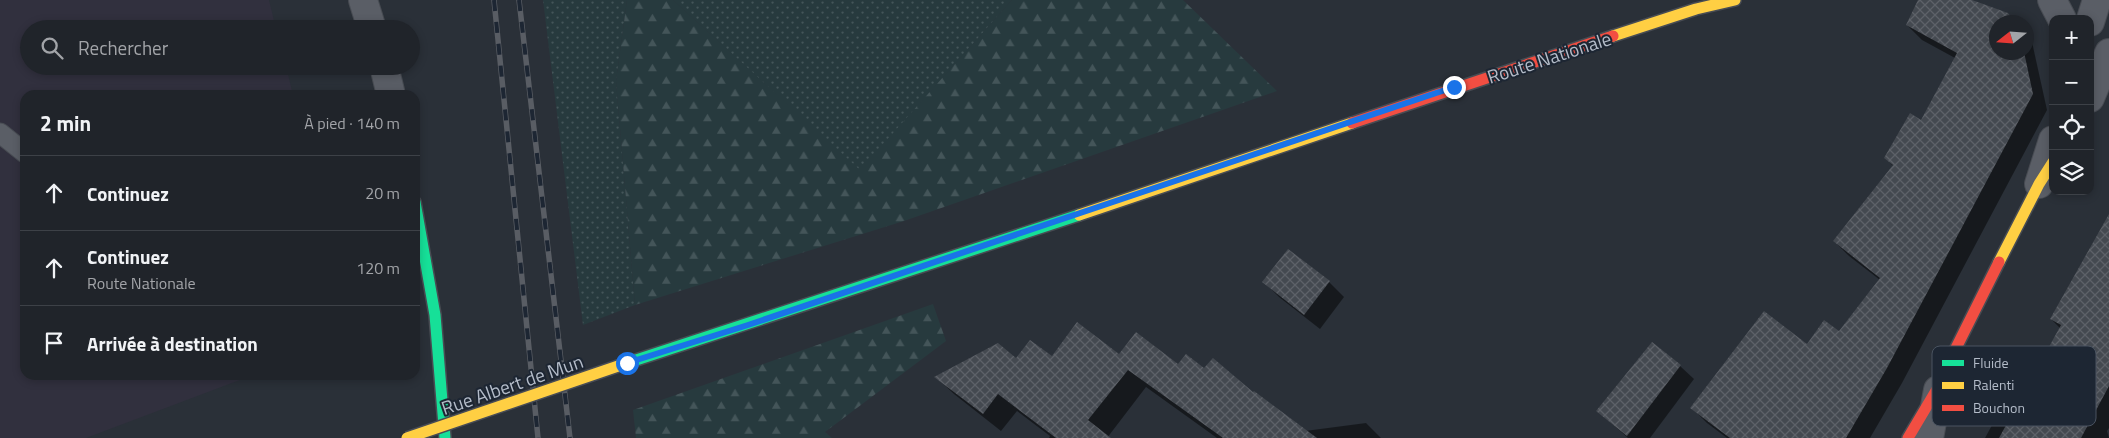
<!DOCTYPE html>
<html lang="fr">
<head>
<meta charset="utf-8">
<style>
  body { margin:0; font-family:"Titillium Web",sans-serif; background:#2d3036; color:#f1f3f6 }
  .controls { position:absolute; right:15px; top:15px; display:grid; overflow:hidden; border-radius:10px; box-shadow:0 2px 8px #0003 }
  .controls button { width:45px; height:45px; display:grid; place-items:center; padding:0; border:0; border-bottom:1px solid #3d4147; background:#20242a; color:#f1f3f6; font:25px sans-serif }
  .compass { position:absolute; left:1989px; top:15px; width:45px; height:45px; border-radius:50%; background:#20242a; box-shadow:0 2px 8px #0003; rotate:253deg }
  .stop { position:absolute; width:15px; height:15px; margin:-11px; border:4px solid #1a73e8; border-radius:50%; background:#fff }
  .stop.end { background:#1a73e8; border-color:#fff; box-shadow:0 1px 5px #0008 }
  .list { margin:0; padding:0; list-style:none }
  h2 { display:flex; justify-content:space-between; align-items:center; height:65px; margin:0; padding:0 20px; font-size:21px }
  h2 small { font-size:16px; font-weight:400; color:#a2a4a8 }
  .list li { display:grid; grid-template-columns:32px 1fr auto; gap:15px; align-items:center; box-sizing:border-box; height:75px; padding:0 20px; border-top:1px solid #3d4147 }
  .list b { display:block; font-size:19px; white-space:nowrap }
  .list p { margin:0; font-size:16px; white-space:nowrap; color:#a2a4a8 }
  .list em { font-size:16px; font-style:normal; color:#a2a4a8 }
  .icon { flex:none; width:28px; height:28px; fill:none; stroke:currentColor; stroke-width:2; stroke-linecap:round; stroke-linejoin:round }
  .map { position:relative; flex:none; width:2109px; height:438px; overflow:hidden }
  .search { position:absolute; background:#20242a; box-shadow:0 2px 8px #0003; left:20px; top:20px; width:400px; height:55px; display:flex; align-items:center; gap:12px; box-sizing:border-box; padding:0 18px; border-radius:28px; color:#a2a4a8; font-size:19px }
  .panel { position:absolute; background:#20242a; box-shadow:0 2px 8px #0003; left:20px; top:90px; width:400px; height:290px; border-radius:15px }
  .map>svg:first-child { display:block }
  .medical { fill:#31303e }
  .grass { fill:url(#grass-dots) }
  .forest { fill:url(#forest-firs) }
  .shadow { fill:#0007 }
  .building { fill:url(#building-cross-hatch) }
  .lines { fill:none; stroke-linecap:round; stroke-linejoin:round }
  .lane-casing { stroke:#484c53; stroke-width:21 }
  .street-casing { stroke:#484c53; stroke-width:30 }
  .fast-casing { stroke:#484c53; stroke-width:14 }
  .slow-casing { stroke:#484c53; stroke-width:14 }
  .jam-casing { stroke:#484c53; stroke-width:14 }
  .lane { stroke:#5a5e66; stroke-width:19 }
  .street { stroke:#5a5e66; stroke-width:28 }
  .fast { stroke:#16e098; stroke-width:11 }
  .slow { stroke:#ffcf43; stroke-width:11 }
  .jam { stroke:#f24e42; stroke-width:11 }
  .rail-casing { stroke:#595d64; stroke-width:5.5 }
  .rail { stroke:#1d2633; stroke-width:4; stroke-dasharray:11; stroke-linecap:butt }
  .slow-bridge-casing { stroke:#484c55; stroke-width:14; stroke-linecap:butt }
  .slow-bridge { stroke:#ffcf43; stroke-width:11 }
  .route { stroke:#1a73e8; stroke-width:6 }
  .labels { text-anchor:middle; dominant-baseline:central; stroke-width:4; stroke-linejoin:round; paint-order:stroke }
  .street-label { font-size:19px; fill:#b4bcc9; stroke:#1d2633 }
  .key { fill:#1d2633; stroke:#4a5360; stroke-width:1 }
  .key-label { font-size:14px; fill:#b4bcc9 }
</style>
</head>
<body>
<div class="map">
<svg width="2109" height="438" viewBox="0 0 2109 438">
  <defs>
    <pattern id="grass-dots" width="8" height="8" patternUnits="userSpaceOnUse" patternTransform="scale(1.25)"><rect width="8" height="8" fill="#273a3e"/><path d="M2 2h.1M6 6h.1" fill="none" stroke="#445559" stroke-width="1.8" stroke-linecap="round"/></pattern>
    <pattern id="forest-firs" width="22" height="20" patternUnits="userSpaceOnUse" patternTransform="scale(1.25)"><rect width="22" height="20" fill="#273a3e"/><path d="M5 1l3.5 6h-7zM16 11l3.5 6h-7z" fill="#445559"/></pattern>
    <pattern id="building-cross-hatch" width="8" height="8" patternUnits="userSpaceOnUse" patternTransform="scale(1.25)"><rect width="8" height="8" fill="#444950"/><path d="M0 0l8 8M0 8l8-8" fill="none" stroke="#5d6168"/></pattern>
  </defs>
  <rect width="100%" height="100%" fill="#2a3038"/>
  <!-- medical -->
  <polygon class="medical" points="0,0 269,0 276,29 29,29 29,66 286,66 293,95 25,95 25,375 253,375 86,438 0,438"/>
  <!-- grass -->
  <g class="grass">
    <polygon points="543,0 627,0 616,81 635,305 583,325"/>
    <polygon points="673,0 1012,0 860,171"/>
  </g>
  <!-- forest -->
  <g class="forest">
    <polygon points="627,0 673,0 860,170 1012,0 1183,0 1277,91 904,221 635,305 616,81"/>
    <polygon points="933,304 946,341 825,432 832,438 636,438 633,410"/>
  </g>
  <!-- shadow -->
  <g class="shadow">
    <polygon points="1919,0 1968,0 2007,14 2016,22 1996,22 1996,52 2026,52 2026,34 2032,42 2047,110 1902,383 1870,438 1727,438 1707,423 1692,408 1807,346 1839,332 1880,280 1849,256 1834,241 1893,166 1886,158 1922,121 1955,58 1922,40 1907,25"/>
    <polygon points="2109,217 2109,428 2107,431 2109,438 1985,438 1997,416 2009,423 2061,329 2051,319"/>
    <polygon points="1264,282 1329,282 1344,297 1320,329 1279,297"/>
    <polygon points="1119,356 1205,370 1253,394 1305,431 1366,423 1381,438 1217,438 1146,387 1107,438 1049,438 1050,436 1017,411 1001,431 954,394 936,377 1016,359"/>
    <polygon points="1680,366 1694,379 1650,438 1628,438 1598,411"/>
  </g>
  <!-- building -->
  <g class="building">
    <polygon points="1918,0 1972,0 2008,13 2015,22 1996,22 1996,52 2024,52 2033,94 1887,368 1846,438 1730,438 1690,408 1764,311 1807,344 1824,320 1839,331 1880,278 1833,241 1893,165 1884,158 1910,113 1921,120 1957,53 1906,25"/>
    <polygon points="2109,214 2109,386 2081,438 1999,438 2061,325 2050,319"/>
    <polygon points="1288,249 1330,281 1304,315 1262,282"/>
    <polygon points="1077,322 1119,354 1136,332 1178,364 1186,354 1204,368 1213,358 1253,392 1254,391 1317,438 1223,438 1128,370 1088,420 1111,438 1056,438 998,394 983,414 934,377 998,343 1016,358 1030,340 1052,356"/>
    <polygon points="1652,342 1681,365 1627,436 1596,411"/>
  </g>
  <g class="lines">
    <defs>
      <polyline id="lane" points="0,133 25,153"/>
      <g id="street">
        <polyline points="363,0 372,29"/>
        <polyline points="2052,0 2062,19"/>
        <polyline points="2090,22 2097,0"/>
        <polyline points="384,66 391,95"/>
        <polyline points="2090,98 2109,53"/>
        <polyline points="2039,184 2053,140"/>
        <polyline points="1929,438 1938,390"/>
      </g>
      <g id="fast">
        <polyline points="415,202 435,315 445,438"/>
        <polyline points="627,363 1079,215"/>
      </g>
      <g id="slow">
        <polyline points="1613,36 1696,9 1735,0"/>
        <polyline points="1079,215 1352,123"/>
        <polyline points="1999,262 2039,184 2053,162"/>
      </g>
      <g id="jam">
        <polyline points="1352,123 1613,36"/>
        <polyline points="1908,438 1940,384 1952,356 1999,262"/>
      </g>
    </defs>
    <!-- lane casing -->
    <use href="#lane" class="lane-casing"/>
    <!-- street casing -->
    <use href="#street" class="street-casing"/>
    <!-- fast casing -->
    <use href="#fast" class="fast-casing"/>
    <!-- slow casing -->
    <use href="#slow" class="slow-casing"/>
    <!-- jam casing -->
    <use href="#jam" class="jam-casing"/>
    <!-- lane -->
    <use href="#lane" class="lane"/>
    <!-- street -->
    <use href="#street" class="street"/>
    <!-- fast -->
    <use href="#fast" class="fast"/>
    <!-- slow -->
    <use href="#slow" class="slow"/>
    <!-- jam -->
    <use href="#jam" class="jam"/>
    <defs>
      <g id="rail">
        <polyline points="494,0 538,438"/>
        <polyline points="519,0 570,438"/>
      </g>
    </defs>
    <!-- rail casing -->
    <use href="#rail" class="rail-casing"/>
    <!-- rail -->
    <use href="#rail" class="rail"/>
    <defs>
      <polyline id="slow-bridge" points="407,438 627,363"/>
    </defs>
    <!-- slow-bridge casing -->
    <use href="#slow-bridge" class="slow-bridge-casing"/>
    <!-- slow-bridge -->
    <use href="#slow-bridge" class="slow-bridge"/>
  </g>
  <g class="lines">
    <!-- route -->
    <polyline class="route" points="627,363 748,325 1454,87"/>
  </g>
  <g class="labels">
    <!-- street labels -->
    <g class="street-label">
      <text transform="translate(1549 57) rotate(-18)">Route Nationale</text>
      <text transform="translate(512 384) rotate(-19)">Rue Albert de Mun</text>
    </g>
  </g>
  <!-- legend -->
  <rect x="1932" y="346" width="164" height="80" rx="8" class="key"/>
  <rect x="1942" y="360" width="22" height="6" fill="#16e098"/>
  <rect x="1942" y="382" width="22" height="7" fill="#ffcf43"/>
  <rect x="1942" y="405" width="22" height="6" fill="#f24e42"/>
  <g class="key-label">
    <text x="1973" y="368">Fluide</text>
    <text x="1973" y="390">Ralenti</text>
    <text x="1973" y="413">Bouchon</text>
  </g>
</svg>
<div class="controls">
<button>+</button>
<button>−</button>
<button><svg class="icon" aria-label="locate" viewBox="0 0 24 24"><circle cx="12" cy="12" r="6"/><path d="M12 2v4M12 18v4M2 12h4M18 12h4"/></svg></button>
<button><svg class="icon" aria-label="layers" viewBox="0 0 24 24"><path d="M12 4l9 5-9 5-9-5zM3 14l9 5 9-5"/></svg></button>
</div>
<svg class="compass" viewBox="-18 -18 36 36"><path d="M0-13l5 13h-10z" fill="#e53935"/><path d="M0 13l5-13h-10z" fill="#a2a4a8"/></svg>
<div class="stop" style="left:627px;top:363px"></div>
<div class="stop end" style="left:1454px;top:87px"></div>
<div class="search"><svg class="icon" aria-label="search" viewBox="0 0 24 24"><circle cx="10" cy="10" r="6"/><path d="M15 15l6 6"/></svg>Rechercher</div>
<section class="panel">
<h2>2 min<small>À pied · 140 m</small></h2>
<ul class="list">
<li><svg class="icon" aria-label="ahead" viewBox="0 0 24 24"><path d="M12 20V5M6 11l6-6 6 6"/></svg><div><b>Continuez</b></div><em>20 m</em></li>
<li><svg class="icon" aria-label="ahead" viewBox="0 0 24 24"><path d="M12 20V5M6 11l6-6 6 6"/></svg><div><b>Continuez</b><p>Route Nationale</p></div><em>120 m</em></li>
<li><svg class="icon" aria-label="arrive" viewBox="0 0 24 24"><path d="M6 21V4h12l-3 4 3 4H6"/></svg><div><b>Arrivée à destination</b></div></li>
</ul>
</section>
</div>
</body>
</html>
